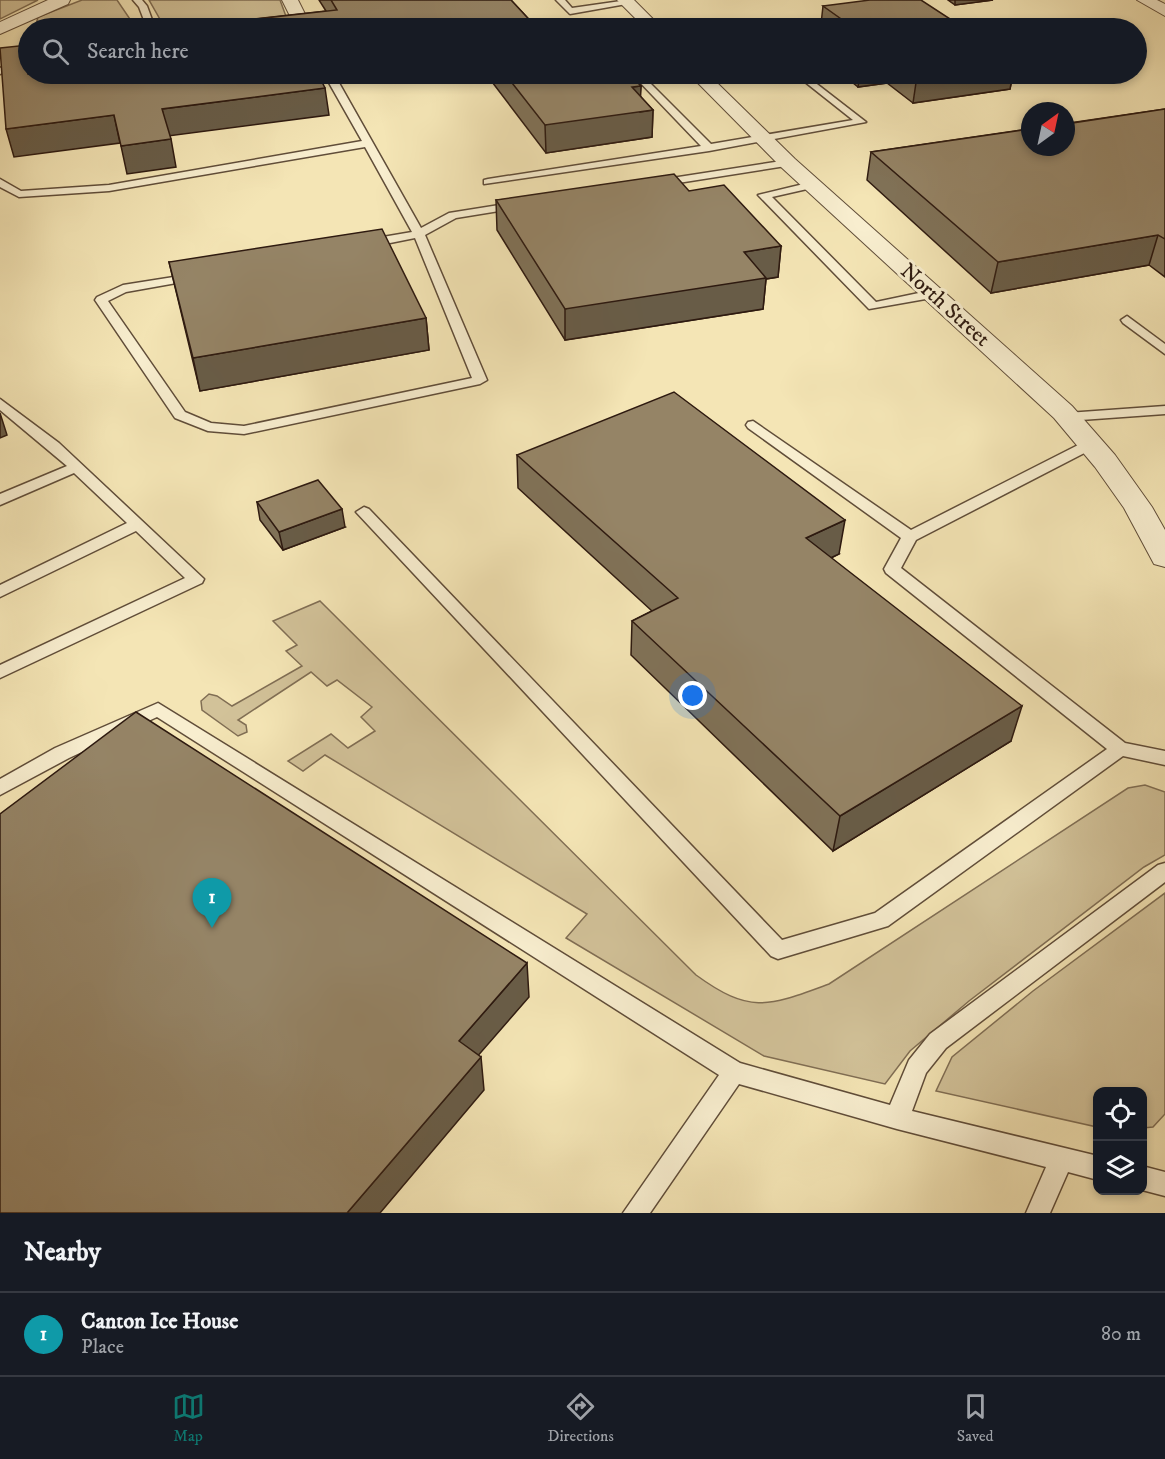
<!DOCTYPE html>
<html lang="en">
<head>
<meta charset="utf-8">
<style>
  body { margin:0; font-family:"IM FELL DW Pica",serif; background:#20242c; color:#f1f3f6 }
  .controls { position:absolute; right:18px; bottom:18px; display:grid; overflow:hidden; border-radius:12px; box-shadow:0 3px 9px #0003 }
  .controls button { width:54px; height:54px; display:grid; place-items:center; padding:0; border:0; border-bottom:2px solid #363941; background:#171b24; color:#f1f3f6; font:30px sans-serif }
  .compass { position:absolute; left:1021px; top:102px; width:54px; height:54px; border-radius:50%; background:#171b24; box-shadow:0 3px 9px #0003; rotate:33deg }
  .you { position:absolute; left:693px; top:696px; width:21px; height:21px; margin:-15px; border:4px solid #fff; border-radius:50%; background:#1a73e8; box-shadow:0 0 0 9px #1a73e833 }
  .badge { display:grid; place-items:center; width:39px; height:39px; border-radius:50%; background:#0f766e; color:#fff; font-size:20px; font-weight:700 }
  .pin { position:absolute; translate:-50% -50px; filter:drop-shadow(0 2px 3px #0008) }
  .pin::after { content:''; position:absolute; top:32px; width:21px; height:18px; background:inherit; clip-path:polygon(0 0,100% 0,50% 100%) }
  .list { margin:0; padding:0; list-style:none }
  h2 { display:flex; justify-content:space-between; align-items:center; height:78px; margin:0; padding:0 24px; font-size:26px }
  h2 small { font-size:20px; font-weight:400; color:#9ea1a6 }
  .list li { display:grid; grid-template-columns:39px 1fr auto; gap:18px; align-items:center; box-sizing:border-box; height:84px; padding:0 24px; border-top:2px solid #363941 }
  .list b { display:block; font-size:22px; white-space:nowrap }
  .list p { margin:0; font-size:20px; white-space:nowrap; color:#9ea1a6 }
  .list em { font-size:20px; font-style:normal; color:#9ea1a6 }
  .icon { flex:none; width:33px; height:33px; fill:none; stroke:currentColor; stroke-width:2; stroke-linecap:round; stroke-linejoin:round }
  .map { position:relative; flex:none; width:1165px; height:1213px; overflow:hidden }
  .search { position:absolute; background:#171b24; box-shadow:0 3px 9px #0003; left:18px; right:18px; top:18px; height:66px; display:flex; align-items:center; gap:15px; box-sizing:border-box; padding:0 21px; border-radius:33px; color:#9ea1a6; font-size:22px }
  .sheet { height:162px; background:#171b24 }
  nav { display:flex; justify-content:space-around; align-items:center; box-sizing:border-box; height:84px; border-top:2px solid #363941; background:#171b24; font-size:16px; color:#9ea1a6 }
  nav a { display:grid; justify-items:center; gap:3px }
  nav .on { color:#0f766e }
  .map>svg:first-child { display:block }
  .green { fill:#d2c299; stroke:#806e54; stroke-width:1.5 }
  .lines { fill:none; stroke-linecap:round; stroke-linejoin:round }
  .service-casing { stroke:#604d39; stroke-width:3 }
  .minor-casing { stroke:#604d39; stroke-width:2 }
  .tertiary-casing { stroke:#604d39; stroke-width:2 }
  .service { fill:#f8eecf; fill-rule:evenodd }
  .minor { fill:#f8eecf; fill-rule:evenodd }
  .tertiary { fill:#f8eecf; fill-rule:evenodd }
  .wall { fill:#807258; stroke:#2e1a10; stroke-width:1.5 }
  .shaded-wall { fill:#685c47; stroke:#2e1a10; stroke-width:1.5 }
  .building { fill:#958466; stroke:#2e1a10; stroke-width:1.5 }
  .labels { text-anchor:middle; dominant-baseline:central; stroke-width:6; stroke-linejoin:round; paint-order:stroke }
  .far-street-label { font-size:22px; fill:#2e1a10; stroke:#f8eecf }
</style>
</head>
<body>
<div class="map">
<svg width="1165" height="1213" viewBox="0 0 1165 1213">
  <rect width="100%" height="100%" fill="#f4e5b5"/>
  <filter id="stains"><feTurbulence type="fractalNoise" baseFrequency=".00333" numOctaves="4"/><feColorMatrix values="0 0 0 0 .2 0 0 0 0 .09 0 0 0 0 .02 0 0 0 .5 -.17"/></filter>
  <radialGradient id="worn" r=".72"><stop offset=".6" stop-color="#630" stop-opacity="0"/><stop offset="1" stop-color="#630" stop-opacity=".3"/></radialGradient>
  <!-- green -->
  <g class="green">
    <polygon points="0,0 38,0 0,19"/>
    <polygon points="82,0 117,0 136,28 35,28 38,17"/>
    <polygon points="149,0 280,0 287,19 208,28 165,28"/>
    <path d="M320,601L696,975C751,1015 769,1006 829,984L1128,788L1145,785L1165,792V855L1144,867L969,1001L910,1051L885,1084L764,1056L566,938L587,914L325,755L303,771L288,761L331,734L348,748L375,731L361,717L372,707L337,680L327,686L311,672L238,720L246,725L247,732L238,736L202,710L201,701L209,694L217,696L232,706L302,666L286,651L297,645L273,621Z"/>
    <polygon points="1165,893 1165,1114 1153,1127 1143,1128 1142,1092 1098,1092 1097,1127 936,1091 952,1057 1033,991"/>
  </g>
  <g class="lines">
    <defs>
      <g id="service">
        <polygon points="133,0 142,0 147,6 155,28 147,28 139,7"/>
        <polygon points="556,0 565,0 572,8 628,0 632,3 570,14"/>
        <polygon points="28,56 28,62 0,74 0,68"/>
        <polygon points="324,74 334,74 421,228 449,213 518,202 524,205 518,208 456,218 425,235 487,380 480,384 244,434 208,431 175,418 95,300 97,297 123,285 199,273 199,279 126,292 108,301 185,412 211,423 244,426 472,378 415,238 365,248 359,244 365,240 412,232 365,147 109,191 19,197 0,187 0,179 21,191 109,185 362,141"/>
        <polygon points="632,74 641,74 711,144 853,120 795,74 804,74 866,122 709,151 484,184 484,180 488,179 701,146"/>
        <polygon points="788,160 792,161 792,165 659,186 654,183 659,180"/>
        <polygon points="812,182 817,185 816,187 772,197 876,302 933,290 937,291 937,297 869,309 758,195"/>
        <polygon points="1127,316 1165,344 1165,354 1123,323 1121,320"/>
        <polygon points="0,399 59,443 204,579 202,583 0,678 0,665 185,578 136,531 0,597 0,585 127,523 74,473 0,505 0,494 67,466 0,410"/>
        <polygon points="1165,406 1165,414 1067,421 1060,417 1067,413"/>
        <polygon points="753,421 911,530 1086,441 1096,441 1098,444 1096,447 916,540 901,568 1125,743 1165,751 1165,765 1123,756 888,926 778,959 771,956 356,512 364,507 369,509 782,940 875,913 1107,749 886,573 884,569 901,538 748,428 746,425 748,422"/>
        <polygon points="158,703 740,1063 890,1105 909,1060 930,1034 1158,865 1165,863 1165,882 946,1048 926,1073 912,1111 1098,1156 1098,1180 1068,1172 1050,1213 1026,1213 1046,1167 897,1129 739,1084 650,1213 623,1213 719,1075 157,717 69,758 0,795 0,779 55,748"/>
        <polygon points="1142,1166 1165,1172 1165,1196 1142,1190"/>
      </g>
      <g id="minor">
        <polygon points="282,0 298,0 312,28 296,28"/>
        <polygon points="617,0 634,0 662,28 645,28"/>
        <polygon points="1137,0 1157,0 1165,4 1165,16"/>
        <polygon points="689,74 708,74 795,159 1072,406 1115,455 1152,507 1165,530 1165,567 1154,564 1124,508 1095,467 1054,418 781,167"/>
      </g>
      <polygon id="tertiary" points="48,0 70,0 68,4 0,34 0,22"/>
    </defs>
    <!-- service casing -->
    <use href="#service" class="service-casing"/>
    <!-- minor casing -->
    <use href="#minor" class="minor-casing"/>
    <!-- tertiary casing -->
    <use href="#tertiary" class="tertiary-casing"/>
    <!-- service -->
    <use href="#service" class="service"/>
    <!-- minor -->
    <use href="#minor" class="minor"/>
    <!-- tertiary -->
    <use href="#tertiary" class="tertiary"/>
  </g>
  <!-- wall -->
  <g class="wall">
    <polygon points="319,0 511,0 537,28 175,28 326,11"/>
    <polygon points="948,0 993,0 955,5"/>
    <polygon points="823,6 964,28 816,28 816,25 821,24"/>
    <polygon points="486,74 629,74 641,86 640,96 653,110 652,137 546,153"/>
    <polygon points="842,74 1013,74 1010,89 913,103 887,83 858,87"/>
    <polygon points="1165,109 1165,277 1149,265 991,293 867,180 871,152"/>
    <polygon points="689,191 781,246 778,277 766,279 763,309 565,340 497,230 496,200"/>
    <polygon points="169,262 426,318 429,350 200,391"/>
    <polygon points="517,455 839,554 831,558 1011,741 833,851 631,655 632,621 652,611 518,488"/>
    <polygon points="257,502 345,527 283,550 260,520"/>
  </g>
  <!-- shaded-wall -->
  <g class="shaded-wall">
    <polygon points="955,0 993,0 955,5"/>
    <polygon points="860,74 889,74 887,83 858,87"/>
    <polygon points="935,74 1013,74 1010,89 913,103 917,76"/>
    <polygon points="641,86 640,112 653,110 652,137 546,153 545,125 632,87"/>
    <polygon points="325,88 329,115 168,136 162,109"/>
    <polygon points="114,115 120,143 14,157 6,129"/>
    <polygon points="171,139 176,167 127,174 121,146"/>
    <polygon points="1158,235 1149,265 991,293 998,262"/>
    <polygon points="781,246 778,277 766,279 763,309 565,340 565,309 744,252"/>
    <polygon points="426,318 429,350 200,391 193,358"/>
    <polygon points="0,413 7,435 0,438"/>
    <polygon points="342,509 345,527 283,550 279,532"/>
    <polygon points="845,520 839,554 801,572 806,538"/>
    <polygon points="1022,706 1011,741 833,851 840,816"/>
    <polygon points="527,963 529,997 462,1074 459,1041"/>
    <polygon points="481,1057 484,1090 380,1213 347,1213"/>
  </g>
  <!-- building -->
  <g class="building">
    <polygon points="331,0 511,0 537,28 470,28 469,27 454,28 175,28 337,10"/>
    <polygon points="870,0 921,0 964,28 821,28 816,25 844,21 823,6"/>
    <polygon points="28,45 28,74 318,74 325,88 162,109 171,139 121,146 114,115 6,129 0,48"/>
    <polygon points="505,74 629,74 641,86 632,87 653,110 545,125"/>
    <polygon points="914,74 935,74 917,76"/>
    <polygon points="1165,109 1165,239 1158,235 998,262 871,152 1030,129 1030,147 1066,147 1066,124"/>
    <polygon points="674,174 689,191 724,185 781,246 744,252 766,278 565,309 496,200"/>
    <polygon points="382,229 426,318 193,358 169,262"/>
    <polygon points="674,392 845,520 806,538 1022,706 840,816 632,621 678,598 517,455"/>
    <polygon points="318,480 342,509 279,532 257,502"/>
    <polygon points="136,712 527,963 459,1041 481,1057 347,1213 0,1213 0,814"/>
  </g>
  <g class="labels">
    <!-- far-street labels -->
    <g class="far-street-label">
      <text transform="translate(945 305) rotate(42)">North Street</text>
    </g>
  </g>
  <rect width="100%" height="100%" filter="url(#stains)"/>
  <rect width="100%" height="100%" fill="url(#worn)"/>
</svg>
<div class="controls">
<button><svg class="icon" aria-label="locate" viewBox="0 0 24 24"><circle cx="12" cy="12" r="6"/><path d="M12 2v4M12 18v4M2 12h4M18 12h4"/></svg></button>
<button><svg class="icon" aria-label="layers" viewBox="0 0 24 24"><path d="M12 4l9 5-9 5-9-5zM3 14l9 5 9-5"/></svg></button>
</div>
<svg class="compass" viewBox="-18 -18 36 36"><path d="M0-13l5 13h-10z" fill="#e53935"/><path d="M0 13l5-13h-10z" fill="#9ea1a6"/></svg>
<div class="you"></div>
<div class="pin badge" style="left:212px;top:928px;background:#0f9aa8">1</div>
<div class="search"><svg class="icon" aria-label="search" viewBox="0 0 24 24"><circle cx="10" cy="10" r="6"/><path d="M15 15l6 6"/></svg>Search here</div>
</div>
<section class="sheet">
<h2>Nearby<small></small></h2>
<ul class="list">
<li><span class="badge" style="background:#0f9aa8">1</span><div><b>Canton Ice House</b><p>Place</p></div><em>80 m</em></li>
</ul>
</section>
<nav>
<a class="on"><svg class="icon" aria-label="map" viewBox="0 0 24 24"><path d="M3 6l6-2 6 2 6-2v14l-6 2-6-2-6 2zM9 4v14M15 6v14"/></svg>Map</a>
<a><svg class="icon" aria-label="directions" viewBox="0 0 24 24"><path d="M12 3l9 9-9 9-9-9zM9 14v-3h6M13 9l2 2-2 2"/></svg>Directions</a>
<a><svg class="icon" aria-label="saved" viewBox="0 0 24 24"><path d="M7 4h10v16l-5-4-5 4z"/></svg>Saved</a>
</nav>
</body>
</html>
